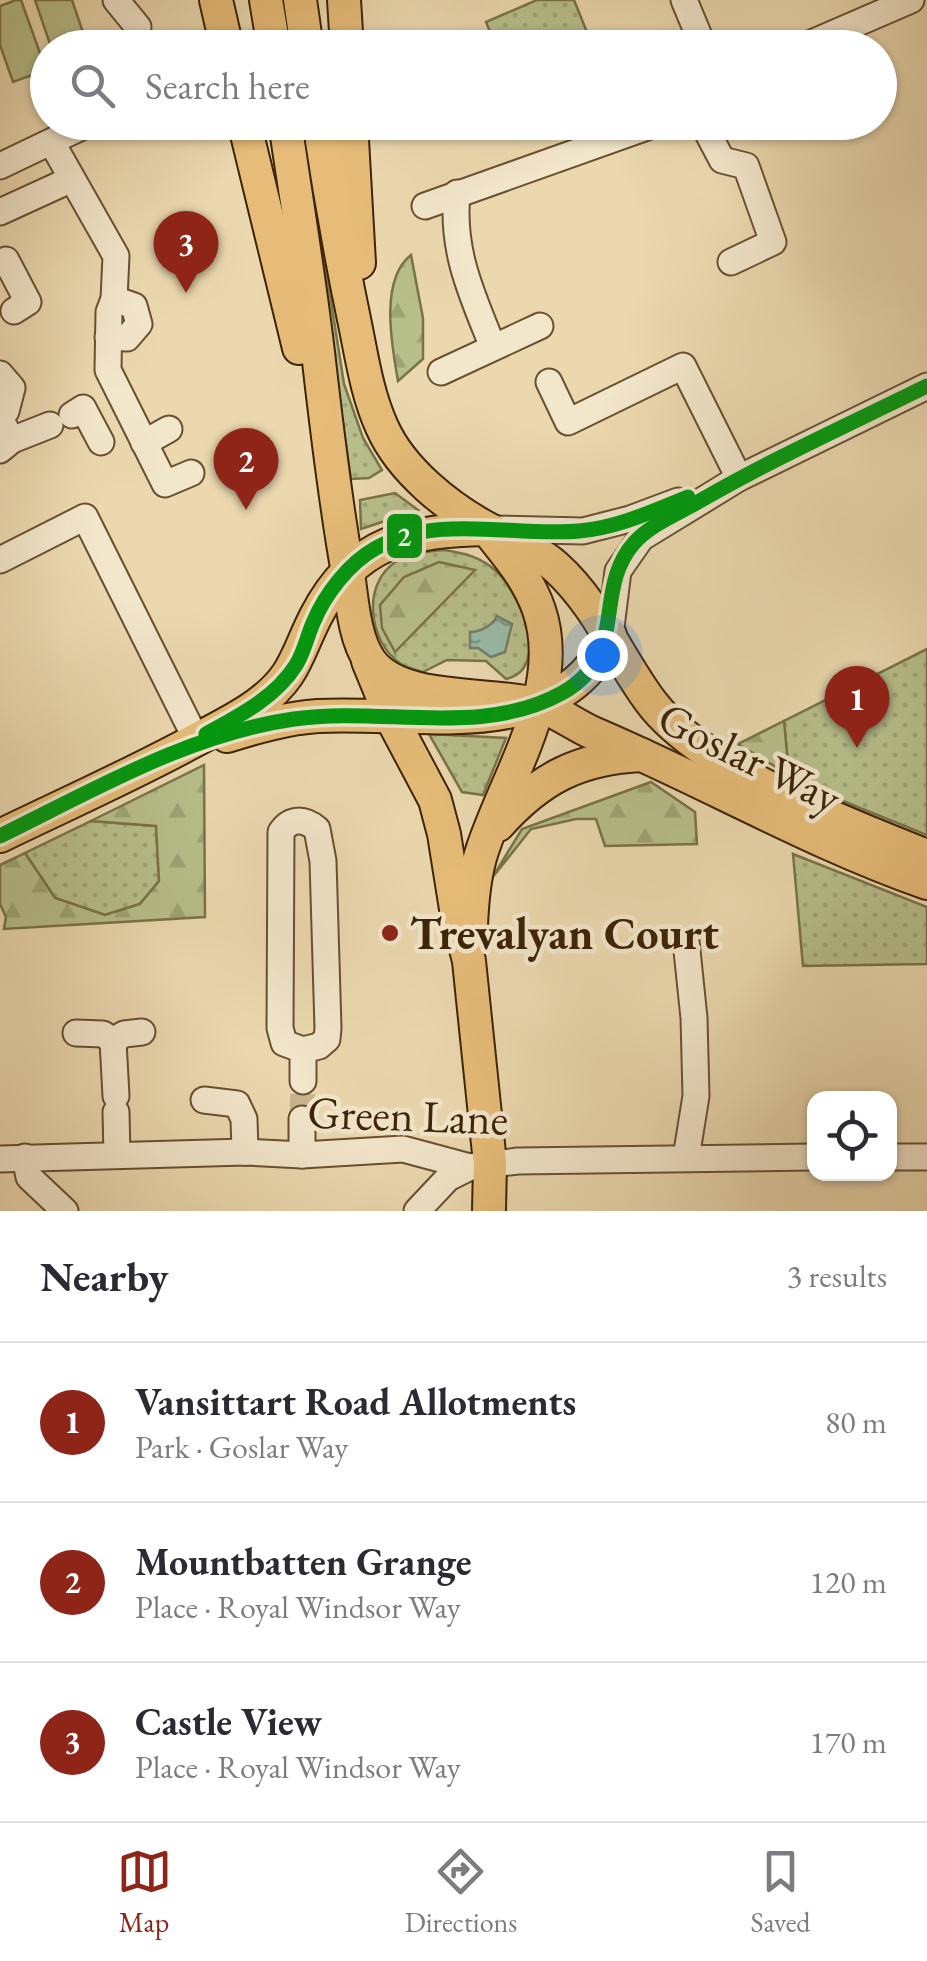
<!DOCTYPE html>
<html lang="en">
<head>
<meta charset="utf-8">
<style>
  body { margin:0; font-family:"EB Garamond",serif; background:#f2f2f3; color:#2b2b33 }
  .controls { position:absolute; right:30px; bottom:30px; display:grid; overflow:hidden; border-radius:20px; box-shadow:0 2px 8px #0004 }
  .controls button { width:90px; height:90px; display:grid; place-items:center; padding:0; border:0; border-bottom:2px solid #e1e1e2; background:#fff; color:#2b2b33; font:50px sans-serif }
  .you { position:absolute; left:602px; top:655px; width:35px; height:35px; margin:-25px; border:8px solid #fff; border-radius:50%; background:#1a73e8; box-shadow:0 0 0 15px #1a73e833 }
  .badge { display:grid; place-items:center; width:65px; height:65px; border-radius:50%; background:#8f2418; color:#fff; font-size:32px; font-weight:700 }
  .pin { position:absolute; translate:-50% -82px; filter:drop-shadow(0 2px 5px #0008) }
  .pin::after { content:''; position:absolute; top:52px; width:35px; height:30px; background:inherit; clip-path:polygon(0 0,100% 0,50% 100%) }
  .list { margin:0; padding:0; list-style:none }
  h2 { display:flex; justify-content:space-between; align-items:center; height:130px; margin:0; padding:0 40px; font-size:42px }
  h2 small { font-size:32px; font-weight:400; color:#7c7c81 }
  .list li { display:grid; grid-template-columns:65px 1fr auto; gap:30px; align-items:center; box-sizing:border-box; height:160px; padding:0 40px; border-top:2px solid #e1e1e2 }
  .list b { display:block; font-size:38px; white-space:nowrap }
  .list p { margin:0; font-size:32px; white-space:nowrap; color:#7c7c81 }
  .list em { font-size:32px; font-style:normal; color:#7c7c81 }
  .icon { flex:none; width:55px; height:55px; fill:none; stroke:currentColor; stroke-width:2; stroke-linecap:round; stroke-linejoin:round }
  .map { position:relative; flex:none; width:927px; height:1211px; overflow:hidden }
  .search { position:absolute; background:#fff; box-shadow:0 2px 8px #0004; left:30px; right:30px; top:30px; height:110px; display:flex; align-items:center; gap:25px; box-sizing:border-box; padding:0 35px; border-radius:55px; color:#7c7c81; font-size:38px }
  .sheet { height:610px; background:#fff }
  nav { display:flex; justify-content:space-around; align-items:center; box-sizing:border-box; height:140px; border-top:2px solid #e1e1e2; background:#fff; font-size:28px; color:#7c7c81 }
  nav a { display:grid; justify-items:center; gap:5px }
  nav .on { color:#8f2418 }
  .map>svg:first-child { display:block }
  .grass { fill:url(#grass-dots); stroke:#7a7248; stroke-width:2.5 }
  .forest { fill:url(#forest-firs); stroke:#7a7248; stroke-width:2.5 }
  .park { fill:#b7bf8b; stroke:#7a7248; stroke-width:2.5 }
  .water { fill:url(#water-ripples); stroke:#747e67; stroke-width:2.5 }
  .lines { fill:none; stroke-linecap:round; stroke-linejoin:round }
  .minor-tunnel { stroke:#c8b48d; stroke-width:25; stroke-dasharray:25 12; stroke-linecap:butt }
  .minor-casing { stroke:#685130; stroke-width:29 }
  .major-casing { stroke:#3d2406; stroke-width:36 }
  .minor { stroke:#f2e6cb; stroke-width:25 }
  .major { stroke:#e6bc78; stroke-width:32 }
  .bus-1-casing { stroke:#f2e6cb; stroke-width:22 }
  .bus-1 { stroke:#00990f; stroke-width:15 }
  .poi-dot { fill:#8f2418; stroke:#f2e6cb; stroke-width:4 }
  .labels { text-anchor:middle; dominant-baseline:central; stroke-width:9; stroke-linejoin:round; paint-order:stroke }
  .street-label { font-size:45px; fill:#3d2406; stroke:#f2e6cb }
  .poi-label { font-size:45px; font-weight:bold; fill:#3d2406; stroke:#f2e6cb; text-anchor:start }
  .line-badge { stroke:#f2e6cb; stroke-width:4 }
  .badge-label { font-size:28px; text-anchor:middle; font-weight:bold; fill:#fff }
</style>
</head>
<body>
<div class="map">
<svg width="927" height="1211" viewBox="0 0 927 1211">
  <defs>
    <pattern id="grass-dots" width="8" height="8" patternUnits="userSpaceOnUse" patternTransform="scale(2.5)"><rect width="8" height="8" fill="#b7bf8b"/><path d="M2 2h.1M6 6h.1" fill="none" stroke="#9ea476" stroke-width="1.8" stroke-linecap="round"/></pattern>
    <pattern id="forest-firs" width="22" height="20" patternUnits="userSpaceOnUse" patternTransform="scale(2.5)"><rect width="22" height="20" fill="#b7bf8b"/><path d="M5 1l3.5 6h-7zM16 11l3.5 6h-7z" fill="#9ea476"/></pattern>
    <pattern id="water-ripples" width="26" height="14" patternUnits="userSpaceOnUse" patternTransform="scale(2.5)"><rect width="26" height="14" fill="#99baa8"/><path d="M2 4q2-2 4 0t4 0M15 11q2-2 4 0t4 0" fill="none" stroke="#7e9787"/></pattern>
  </defs>
  <rect width="100%" height="100%" fill="#ebd8af"/>
  <filter id="stains"><feTurbulence type="fractalNoise" baseFrequency=".002" numOctaves="4"/><feColorMatrix values="0 0 0 0 .2 0 0 0 0 .09 0 0 0 0 .02 0 0 0 .5 -.17"/></filter>
  <radialGradient id="worn" r=".72"><stop offset=".6" stop-color="#630" stop-opacity="0"/><stop offset="1" stop-color="#630" stop-opacity=".3"/></radialGradient>
  <!-- grass -->
  <g class="grass">
    <polygon points="537,0 574,0 593,47 496,47 486,22"/>
    <polygon points="298,123 303,123 344,384 363,438 382,470 369,478 351,479"/>
    <polygon points="395,493 418,510 361,529 360,500"/>
    <path d="M444,550C464,553 481,557 496,571C518,591 553,668 506,679L486,661L447,660L423,672C416,670 408,668 401,664C368,642 361,583 397,561C411,553 428,551 444,550Z"/>
    <polygon points="927,649 927,835 838,799 789,775 784,721"/>
    <polygon points="429,734 506,738 483,795 462,792"/>
    <polygon points="91,821 156,826 159,881 140,904 105,915 55,898 25,853"/>
    <polygon points="793,854 927,907 927,964 803,966"/>
  </g>
  <!-- forest -->
  <g class="forest">
    <path d="M411,255L423,318V359L398,381C392,346 379,280 411,255Z"/>
    <polygon points="439,562 475,570 395,652 382,628 380,605 404,577"/>
    <polygon points="784,721 789,775 738,744"/>
    <polygon points="204,765 205,917 4,929 6,917 0,904 0,865 25,853 55,898 105,915 140,904 159,881 156,826 91,821"/>
    <polygon points="651,782 695,812 697,844 605,846 596,819 576,819 531,829 492,878 522,829"/>
  </g>
  <!-- park -->
  <g class="park">
    <polygon points="16,0 21,0 46,70 13,82 0,45 0,6"/>
    <polygon points="35,0 72,0 88,47 51,47"/>
  </g>
  <!-- water -->
  <path class="water" d="M497,616L512,624L505,652L491,657L478,648H470V632C481,632 493,625 497,616Z"/>
  <g class="lines">
    <!-- minor-tunnel -->
    <polyline class="minor-tunnel" points="302,1119 303,1081"/>
    <defs>
      <g id="minor">
        <polyline points="116,0 138,27"/>
        <polyline points="684,0 704,48"/>
        <polyline points="800,48 911,0"/>
        <polyline points="702,122 722,160 746,166 773,242 731,262"/>
        <polyline points="52,143 116,256 114,299 109,312 108,370 165,484 191,473"/>
        <polyline points="0,166 92,122"/>
        <path d="M457,193C451,251 472,295 493,347"/>
        <polyline points="425,206 661,122"/>
        <polyline points="0,212 72,179"/>
        <polyline points="6,260 28,302 14,311"/>
        <polyline points="108,337 127,338 139,324 134,306 114,299"/>
        <polyline points="441,372 540,326"/>
        <polyline points="0,374 12,388 6,411 0,413"/>
        <polyline points="549,382 568,422 683,366 739,478"/>
        <polyline points="72,415 83,408 101,442"/>
        <polyline points="0,419 12,440 0,450"/>
        <polyline points="12,440 50,425"/>
        <polyline points="144,443 169,429"/>
        <polyline points="493,529 583,531 630,519 678,501"/>
        <polyline points="0,560 85,517 196,739"/>
        <polyline points="610,635 618,571 641,538 739,478 927,386"/>
        <polyline points="686,941 694,1018 696,1096 686,1158"/>
        <polyline points="76,1033 103,1034 113,1041"/>
        <polyline points="113,1041 116,1096"/>
        <polyline points="113,1041 124,1034 142,1032"/>
        <path d="M303,1081V1050L284,1043L280,1028L281,832C291,817 305,819 317,829L323,861L328,1028L327,1039L319,1046L303,1050"/>
        <polyline points="204,1100 237,1104 244,1119 245,1152"/>
        <polyline points="116,1112 117,1155"/>
        <polyline points="302,1155 302,1119"/>
        <polyline points="25,1157 29,1177 65,1211"/>
        <polyline points="890,1157 927,1157"/>
        <polyline points="0,1159 245,1152 302,1155 403,1149 470,1167 518,1161 814,1157"/>
        <polyline points="417,1211 448,1178 470,1167"/>
      </g>
      <g id="major">
        <polyline points="216,0 227,48"/>
        <polyline points="266,0 274,48"/>
        <polyline points="300,0 307,48"/>
        <polyline points="344,0 347,48"/>
        <polyline points="244,122 299,348"/>
        <path d="M285,122C297,205 311,287 320,370C328,439 336,506 348,573C352,600 354,638 370,661C399,703 488,692 534,704C555,709 575,726 595,734C708,782 810,842 927,883"/>
        <path d="M319,122C329,190 341,257 355,324C362,358 367,394 382,427C401,470 448,508 490,530C513,542 536,549 556,567C598,605 618,658 651,702C701,769 849,825 927,856"/>
        <polyline points="351,122 359,263"/>
        <polyline points="368,661 391,717 435,800 444,834 456,909 469,961 490,1163 489,1211"/>
        <path d="M227,736C256,727 287,718 318,716C415,710 562,748 610,635"/>
        <path d="M498,825C540,778 579,758 642,755"/>
        <path d="M0,836C64,805 129,776 192,742C214,730 238,719 258,704C296,676 296,655 316,616C355,540 410,531 487,529"/>
        <path d="M471,926C472,901 474,875 482,851C506,777 566,689 539,610C529,580 509,557 490,533"/>
      </g>
    </defs>
    <!-- minor casing -->
    <use href="#minor" class="minor-casing"/>
    <!-- major casing -->
    <use href="#major" class="major-casing"/>
    <!-- minor -->
    <use href="#minor" class="minor"/>
    <!-- major -->
    <use href="#major" class="major"/>
    <defs>
      <g id="bus-1">
        <path d="M206,734C239,716 275,698 296,665C304,652 307,637 313,623C325,594 349,563 376,548C439,513 512,537 579,531C617,528 653,511 688,497"/>
        <path d="M0,836C94,790 189,734 294,719C382,706 481,738 562,693C630,655 592,591 634,543C650,525 677,514 698,502C772,459 850,424 927,386"/>
      </g>
    </defs>
    <!-- bus-1 casing -->
    <use href="#bus-1" class="bus-1-casing"/>
    <!-- bus-1 -->
    <use href="#bus-1" class="bus-1"/>
  </g>
  <!-- markers -->
  <circle class="poi-dot" cx="390" cy="933" r="10"/>
  <g class="labels">
    <!-- street labels -->
    <g class="street-label">
      <text transform="translate(750 757) rotate(26)">Goslar Way</text>
      <text transform="translate(408 1115) rotate(2)">Green Lane</text>
    </g>
    <!-- poi labels -->
    <g class="poi-label">
      <text x="410" y="933">Trevalyan Court</text>
    </g>
  </g>
  <rect class="line-badge" x="385" y="512" width="39" height="48" rx="10" fill="#00990f"/>
  <g class="badge-label">
    <text x="404" y="546">2</text>
  </g>
  <rect width="100%" height="100%" filter="url(#stains)"/>
  <rect width="100%" height="100%" fill="url(#worn)"/>
</svg>
<div class="controls">
<button><svg class="icon" aria-label="locate" viewBox="0 0 24 24"><circle cx="12" cy="12" r="6"/><path d="M12 2v4M12 18v4M2 12h4M18 12h4"/></svg></button>
</div>
<div class="you"></div>
<div class="pin badge" style="left:857px;top:748px">1</div>
<div class="pin badge" style="left:246px;top:510px">2</div>
<div class="pin badge" style="left:186px;top:293px">3</div>
<div class="search"><svg class="icon" aria-label="search" viewBox="0 0 24 24"><circle cx="10" cy="10" r="6"/><path d="M15 15l6 6"/></svg>Search here</div>
</div>
<section class="sheet">
<h2>Nearby<small>3 results</small></h2>
<ul class="list">
<li><span class="badge">1</span><div><b>Vansittart Road Allotments</b><p>Park · Goslar Way</p></div><em>80 m</em></li>
<li><span class="badge">2</span><div><b>Mountbatten Grange</b><p>Place · Royal Windsor Way</p></div><em>120 m</em></li>
<li><span class="badge">3</span><div><b>Castle View</b><p>Place · Royal Windsor Way</p></div><em>170 m</em></li>
</ul>
</section>
<nav>
<a class="on"><svg class="icon" aria-label="map" viewBox="0 0 24 24"><path d="M3 6l6-2 6 2 6-2v14l-6 2-6-2-6 2zM9 4v14M15 6v14"/></svg>Map</a>
<a><svg class="icon" aria-label="directions" viewBox="0 0 24 24"><path d="M12 3l9 9-9 9-9-9zM9 14v-3h6M13 9l2 2-2 2"/></svg>Directions</a>
<a><svg class="icon" aria-label="saved" viewBox="0 0 24 24"><path d="M7 4h10v16l-5-4-5 4z"/></svg>Saved</a>
</nav>
</body>
</html>
